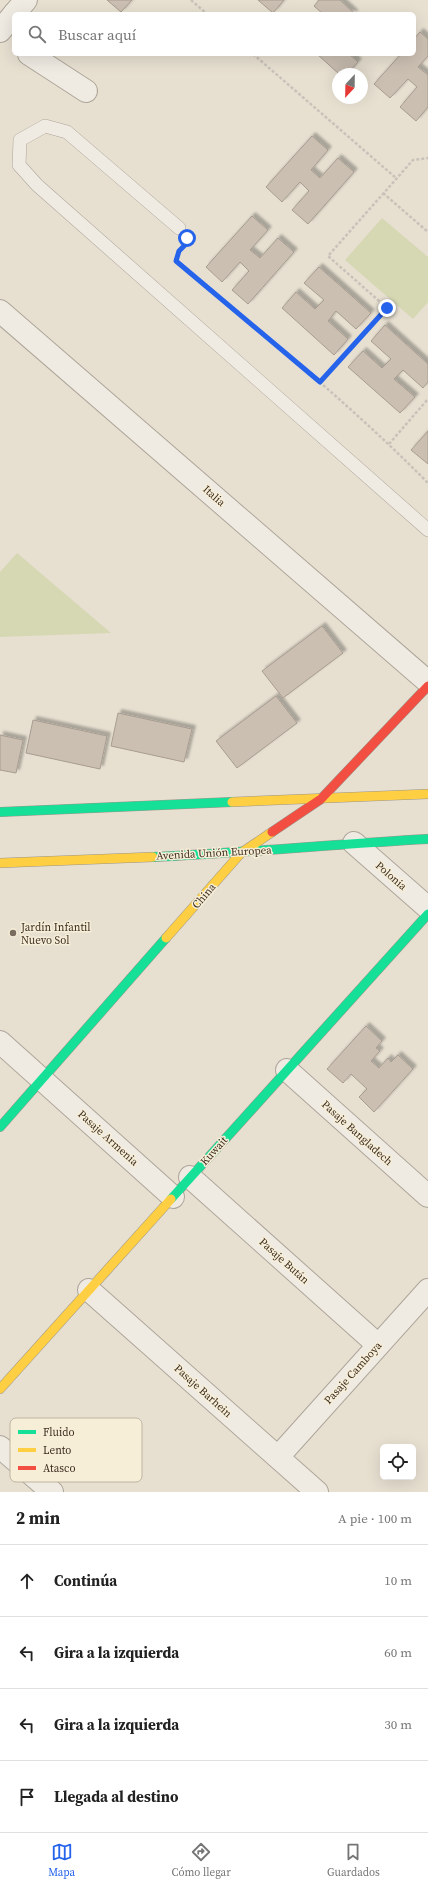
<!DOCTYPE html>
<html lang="es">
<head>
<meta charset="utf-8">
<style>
  body { margin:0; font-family:"Source Serif 4",serif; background:#f6f6f6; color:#222 }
  .controls { position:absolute; right:12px; bottom:12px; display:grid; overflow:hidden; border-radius:6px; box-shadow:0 4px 16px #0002 }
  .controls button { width:36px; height:36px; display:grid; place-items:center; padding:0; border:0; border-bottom:1px solid #e0e0e0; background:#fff; color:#222; font:20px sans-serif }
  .compass { position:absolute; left:332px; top:68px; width:36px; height:36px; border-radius:50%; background:#fff; box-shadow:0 4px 16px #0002; rotate:202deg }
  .stop { position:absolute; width:12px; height:12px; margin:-9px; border:3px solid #2563eb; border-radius:50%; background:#fff }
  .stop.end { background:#2563eb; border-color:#fff; box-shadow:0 1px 4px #0008 }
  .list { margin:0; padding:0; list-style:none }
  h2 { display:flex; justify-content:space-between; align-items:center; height:52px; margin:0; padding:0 16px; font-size:17px }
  h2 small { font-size:13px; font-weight:400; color:#767676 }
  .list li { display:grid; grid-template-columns:26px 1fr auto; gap:12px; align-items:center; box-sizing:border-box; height:72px; padding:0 16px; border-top:1px solid #e0e0e0 }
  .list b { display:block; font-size:15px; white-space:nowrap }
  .list em { font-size:13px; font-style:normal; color:#767676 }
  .icon { flex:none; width:22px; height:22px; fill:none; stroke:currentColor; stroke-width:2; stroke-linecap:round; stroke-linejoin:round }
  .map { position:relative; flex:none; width:428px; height:1492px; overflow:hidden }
  .search { position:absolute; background:#fff; box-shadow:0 4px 16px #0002; left:12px; right:12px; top:12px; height:44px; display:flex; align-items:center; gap:10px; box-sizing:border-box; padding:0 14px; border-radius:6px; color:#767676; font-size:15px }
  .sheet { height:340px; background:#fff }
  nav { display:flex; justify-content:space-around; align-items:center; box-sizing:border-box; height:56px; border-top:1px solid #e0e0e0; background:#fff; font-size:11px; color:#767676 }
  nav a { display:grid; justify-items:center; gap:2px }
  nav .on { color:#2563eb }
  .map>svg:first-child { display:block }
  .green { fill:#d6d7b3 }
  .building { fill:#cbbfb2; stroke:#a89c90; filter:url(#shadow) }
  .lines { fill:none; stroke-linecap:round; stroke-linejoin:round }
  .lane-casing { stroke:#ada599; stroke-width:14 }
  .street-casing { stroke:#ada599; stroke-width:24 }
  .fast-casing { stroke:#9c958a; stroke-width:10 }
  .slow-casing { stroke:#9c958a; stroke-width:10 }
  .jam-casing { stroke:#9c958a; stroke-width:10 }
  .path { stroke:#c8c2b9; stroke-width:2.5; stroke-dasharray:3 2; stroke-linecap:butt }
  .lane { stroke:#efebe3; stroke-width:13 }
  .street { stroke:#efebe3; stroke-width:22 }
  .fast { stroke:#16e098; stroke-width:9 }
  .slow { stroke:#ffcf43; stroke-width:9 }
  .jam { stroke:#f24e42; stroke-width:9 }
  .route { stroke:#2563eb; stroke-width:5 }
  .poi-dot { fill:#786c5e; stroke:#f7eed8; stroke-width:1.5 }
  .labels { text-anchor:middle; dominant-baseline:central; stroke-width:3; stroke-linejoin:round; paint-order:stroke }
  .street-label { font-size:11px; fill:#3d2e20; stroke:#f7eed8 }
  .poi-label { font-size:11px; fill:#3d2e20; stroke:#f7eed8; text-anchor:start }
  .key { fill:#f7eed8; stroke:#bfb4a1; stroke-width:1 }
  .key-label { font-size:11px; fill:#3d2e20 }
</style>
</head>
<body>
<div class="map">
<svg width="428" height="1492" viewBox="0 0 428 1492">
  <defs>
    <filter id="shadow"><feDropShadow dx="3.5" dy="-3.5" stdDeviation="1" flood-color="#0004"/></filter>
  </defs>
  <rect width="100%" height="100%" fill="#e7e0d1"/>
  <!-- green -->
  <g class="green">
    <polygon points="382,218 428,257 428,302 413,319 345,260"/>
    <polygon points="17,553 111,633 0,637 0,572"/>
  </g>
  <!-- building -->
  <g class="building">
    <polygon points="107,0 132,0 121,12"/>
    <polygon points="258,0 284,0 273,13"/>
    <polygon points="319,0 340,0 355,14 323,14 314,6"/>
    <polygon points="420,32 428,39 428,56 418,67 428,75 428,107 416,121 400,107 417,87 408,79 390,98 374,84 401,54 414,54 414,39"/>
    <polygon points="317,54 349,54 358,62 347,74 339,74"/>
    <polygon points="312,136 328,150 311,170 320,178 338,158 354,172 308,224 292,210 309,191 300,182 282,202 266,187"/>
    <polygon points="252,216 268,230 250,250 260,258 278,238 294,252 248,304 232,290 249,271 240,262 222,282 206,267"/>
    <polygon points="319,267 371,313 356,329 336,311 328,321 348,339 334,355 282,308 296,292 315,309 324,300 304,283"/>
    <polygon points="385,325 428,364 428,382 423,388 403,370 394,379 415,397 400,413 348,367 363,351 382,368 391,359 371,341"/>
    <polygon points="428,431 428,464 411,450"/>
    <polygon points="322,626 343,653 283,698 262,671"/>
    <polygon points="276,696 297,723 237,768 216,741"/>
    <polygon points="118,713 192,729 184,762 111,746"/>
    <polygon points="33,720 107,736 100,769 26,753"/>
    <polygon points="0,735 23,740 16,773 0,770"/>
    <polygon points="366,1026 382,1041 376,1048 380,1051 371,1061 379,1068 388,1058 391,1062 398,1055 413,1069 374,1112 359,1097 367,1089 351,1074 343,1083 327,1069"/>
  </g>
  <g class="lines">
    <defs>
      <polyline id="lane" points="179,228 67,132 45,126 20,140 19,165 37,185 428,530"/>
      <g id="street">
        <polyline points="14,14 26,0"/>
        <polyline points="0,31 14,14"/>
        <polyline points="29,54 86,91"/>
        <polyline points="0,311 428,682"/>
        <polyline points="354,843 428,908"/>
        <polyline points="0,1042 173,1197"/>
        <polyline points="287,1070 428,1196"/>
        <polyline points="190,1177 378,1345"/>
        <polyline points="89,1290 317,1492"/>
        <polyline points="0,1447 52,1492"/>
        <polyline points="278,1457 428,1290"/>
      </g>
      <g id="fast">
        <polyline points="0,812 232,802"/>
        <path d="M153,857C245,853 336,844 428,839"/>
        <polyline points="0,1127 166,938"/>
        <polyline points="171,1199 428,914"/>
      </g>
      <g id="slow">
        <polyline points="232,802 428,794"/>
        <polyline points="0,863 153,857"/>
        <polyline points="166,938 241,853 272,832"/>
        <polyline points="0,1389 171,1199"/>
      </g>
      <polyline id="jam" points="272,832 321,799 428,686"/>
    </defs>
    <!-- lane casing -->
    <use href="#lane" class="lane-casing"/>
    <!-- street casing -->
    <use href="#street" class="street-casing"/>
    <!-- fast casing -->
    <use href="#fast" class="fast-casing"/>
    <!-- slow casing -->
    <use href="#slow" class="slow-casing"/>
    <!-- jam casing -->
    <use href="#jam" class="jam-casing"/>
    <!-- path -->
    <g class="path">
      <polyline points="191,0 207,14"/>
      <polyline points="253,54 396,178"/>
      <polyline points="383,193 428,232"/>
      <path d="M184,246L179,251L176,261C262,333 349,403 428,483"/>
      <polyline points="320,382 387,308 328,256 413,160 428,158"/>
      <polyline points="389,444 428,399"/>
    </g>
    <!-- lane -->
    <use href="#lane" class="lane"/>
    <!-- street -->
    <use href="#street" class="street"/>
    <!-- fast -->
    <use href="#fast" class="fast"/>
    <!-- slow -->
    <use href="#slow" class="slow"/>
    <!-- jam -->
    <use href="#jam" class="jam"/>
  </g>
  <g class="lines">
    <!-- route -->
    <polyline class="route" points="187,238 186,244 179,251 176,261 320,382 387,308"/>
  </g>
  <!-- markers -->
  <circle class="poi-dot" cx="13" cy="933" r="4"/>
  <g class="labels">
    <!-- street labels -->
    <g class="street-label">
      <text transform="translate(214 496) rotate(41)">Italia</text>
      <text transform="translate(214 853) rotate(-3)">Avenida Unión Europea</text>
      <text transform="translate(391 876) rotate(41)">Polonia</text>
      <text transform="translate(204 896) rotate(-49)">China</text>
      <text transform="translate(357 1133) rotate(42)">Pasaje Bangladech</text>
      <text transform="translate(108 1138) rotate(42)">Pasaje Armenia</text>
      <text transform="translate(214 1151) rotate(-48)">Kuwait</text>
      <text transform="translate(284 1261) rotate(42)">Pasaje Bután</text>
      <text transform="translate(353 1373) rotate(-48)">Pasaje Camboya</text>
      <text transform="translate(203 1391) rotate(42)">Pasaje Barhein</text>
    </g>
    <!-- poi labels -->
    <g class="poi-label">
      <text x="21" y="927">Jardín Infantil<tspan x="21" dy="13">Nuevo Sol</tspan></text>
    </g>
  </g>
  <!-- legend -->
  <rect x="10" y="1418" width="132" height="64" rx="6" class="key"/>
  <rect x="18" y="1430" width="18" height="4" fill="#16e098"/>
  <rect x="18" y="1448" width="18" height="4" fill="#ffcf43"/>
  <rect x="18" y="1466" width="18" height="4" fill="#f24e42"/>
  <g class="key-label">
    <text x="43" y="1436">Fluido</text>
    <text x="43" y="1454">Lento</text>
    <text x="43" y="1472">Atasco</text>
  </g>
</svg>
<div class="controls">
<button><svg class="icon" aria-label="locate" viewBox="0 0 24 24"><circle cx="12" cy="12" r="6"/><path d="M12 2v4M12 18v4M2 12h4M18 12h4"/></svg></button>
</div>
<svg class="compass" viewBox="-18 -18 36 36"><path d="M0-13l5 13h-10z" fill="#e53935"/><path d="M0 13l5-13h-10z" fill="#767676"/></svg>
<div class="stop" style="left:187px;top:238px"></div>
<div class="stop end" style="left:387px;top:308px"></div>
<div class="search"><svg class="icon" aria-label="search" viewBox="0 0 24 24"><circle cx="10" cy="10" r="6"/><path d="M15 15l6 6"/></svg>Buscar aquí</div>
</div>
<section class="sheet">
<h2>2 min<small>A pie · 100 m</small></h2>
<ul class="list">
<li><svg class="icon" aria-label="ahead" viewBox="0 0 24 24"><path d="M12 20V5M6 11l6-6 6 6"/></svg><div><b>Continúa</b></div><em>10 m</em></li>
<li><svg class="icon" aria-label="left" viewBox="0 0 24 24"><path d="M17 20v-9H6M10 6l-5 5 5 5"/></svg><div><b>Gira a la izquierda</b></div><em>60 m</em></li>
<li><svg class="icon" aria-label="left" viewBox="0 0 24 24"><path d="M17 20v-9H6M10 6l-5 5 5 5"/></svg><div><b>Gira a la izquierda</b></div><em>30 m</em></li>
<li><svg class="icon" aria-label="arrive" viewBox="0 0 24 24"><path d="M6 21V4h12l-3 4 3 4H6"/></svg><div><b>Llegada al destino</b></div></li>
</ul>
</section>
<nav>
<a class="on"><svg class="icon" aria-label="map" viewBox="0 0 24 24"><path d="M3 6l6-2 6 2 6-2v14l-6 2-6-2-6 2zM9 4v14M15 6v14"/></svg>Mapa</a>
<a><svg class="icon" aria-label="directions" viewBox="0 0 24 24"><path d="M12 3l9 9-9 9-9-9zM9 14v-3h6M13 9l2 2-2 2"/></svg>Cómo llegar</a>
<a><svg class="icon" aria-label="saved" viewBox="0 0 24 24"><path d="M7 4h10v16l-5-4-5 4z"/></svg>Guardados</a>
</nav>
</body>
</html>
